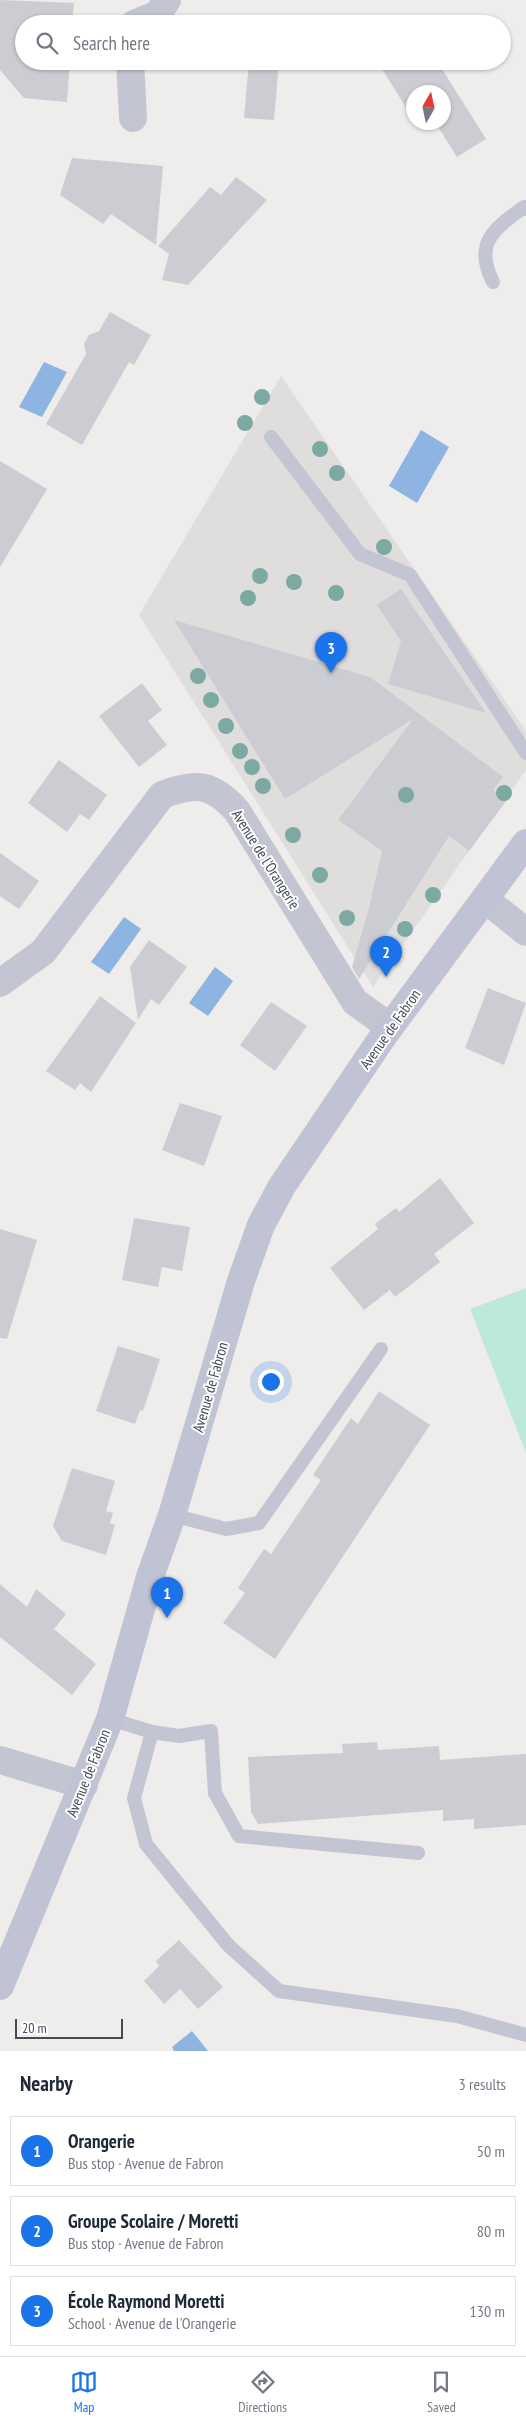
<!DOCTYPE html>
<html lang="en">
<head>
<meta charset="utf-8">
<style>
  body { margin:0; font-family:"PT Sans Narrow",sans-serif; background:#f6f6f7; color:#1f2937 }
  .compass { position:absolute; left:406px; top:85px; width:45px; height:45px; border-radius:50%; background:#fff; box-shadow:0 1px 4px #0004; rotate:9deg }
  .scale { position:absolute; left:15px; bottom:12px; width:108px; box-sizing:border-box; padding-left:5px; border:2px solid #464957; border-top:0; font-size:14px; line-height:18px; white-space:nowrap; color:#464957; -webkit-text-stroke:4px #fff; paint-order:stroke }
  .you { position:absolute; left:270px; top:1381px; width:18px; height:18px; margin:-12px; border:4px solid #fff; border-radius:50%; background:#1a73e8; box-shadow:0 0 0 8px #1a73e833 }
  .badge { display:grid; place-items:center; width:32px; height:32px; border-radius:50%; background:#1a73e8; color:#fff; font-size:16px; font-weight:700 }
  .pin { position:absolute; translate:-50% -41px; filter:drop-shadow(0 1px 2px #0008) }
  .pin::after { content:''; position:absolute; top:26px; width:18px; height:15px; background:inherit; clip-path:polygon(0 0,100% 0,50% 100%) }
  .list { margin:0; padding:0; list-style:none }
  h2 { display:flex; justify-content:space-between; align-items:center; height:65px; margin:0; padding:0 20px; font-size:21px }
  h2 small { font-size:16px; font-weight:400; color:#747a83 }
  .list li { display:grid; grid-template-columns:32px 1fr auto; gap:15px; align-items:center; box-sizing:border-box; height:70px; margin:0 10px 10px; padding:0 10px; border:1px solid #e0e1e3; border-radius:0px }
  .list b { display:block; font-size:19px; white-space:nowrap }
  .list p { margin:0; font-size:16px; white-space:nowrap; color:#747a83 }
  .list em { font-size:16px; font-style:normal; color:#747a83 }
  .icon { flex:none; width:28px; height:28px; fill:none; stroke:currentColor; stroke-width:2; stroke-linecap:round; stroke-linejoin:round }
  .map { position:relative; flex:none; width:526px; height:2051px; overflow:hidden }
  .search { position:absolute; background:#fff; box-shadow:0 1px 4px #0004; left:15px; right:15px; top:15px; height:55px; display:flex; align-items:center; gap:12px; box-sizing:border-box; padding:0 18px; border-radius:28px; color:#747a83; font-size:19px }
  .sheet { height:305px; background:#fff }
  nav { display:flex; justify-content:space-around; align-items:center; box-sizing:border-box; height:70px; border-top:1px solid #e0e1e3; background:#fff; font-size:14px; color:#747a83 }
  nav a { display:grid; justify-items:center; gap:2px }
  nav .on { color:#1a73e8 }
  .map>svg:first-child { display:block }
  .education { fill:#dfdedd }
  .green { fill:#bde9dd }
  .water { fill:#8eb5e2 }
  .building { fill:#cccdd3 }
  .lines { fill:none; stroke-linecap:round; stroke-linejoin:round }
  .lane { stroke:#c3c6d2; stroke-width:14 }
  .street { stroke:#c3c6d2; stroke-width:28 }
  .secondary { stroke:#c0c3d3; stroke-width:28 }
  .tree { fill:#7ca9a1 }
  .labels { text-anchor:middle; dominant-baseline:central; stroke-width:4; stroke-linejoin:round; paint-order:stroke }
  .street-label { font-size:15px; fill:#464957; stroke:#fff }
</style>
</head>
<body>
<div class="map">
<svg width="526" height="2051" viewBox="0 0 526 2051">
  <rect width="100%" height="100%" fill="#eeedec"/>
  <!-- education -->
  <polygon class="education" points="281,376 526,731 526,770 373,987 139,615"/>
  <!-- green -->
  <polygon class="green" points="526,1288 526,1453 470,1309"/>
  <!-- water -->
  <g class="water">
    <polygon points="44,362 67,372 42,417 19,407"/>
    <polygon points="421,430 449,447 417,503 389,486"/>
    <polygon points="124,917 141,929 109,974 91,962"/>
    <polygon points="215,967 233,981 208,1016 189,1003"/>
    <polygon points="192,2031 208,2051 174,2051 172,2047"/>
  </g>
  <!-- building -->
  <g class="building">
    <polygon points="0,0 74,3 72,24 24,24 24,61 70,61 67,102 24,98 0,70"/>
    <polygon points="249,61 279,61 274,120 244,118"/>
    <polygon points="377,61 437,61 486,139 457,157 435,122 444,122 444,92 414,92 414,105 407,109"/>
    <polygon points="72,158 163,166 156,245 111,214 103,224 60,195"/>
    <polygon points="236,177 267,200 188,285 162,280 169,254 158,246 210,187 221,195"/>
    <polygon points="110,312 151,335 134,365 129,362 82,445 46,424 86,354 84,344 89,335 99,331"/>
    <polygon points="0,461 47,489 0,567"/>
    <polygon points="401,589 453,665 486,713 388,684 401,641 377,605"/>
    <polygon points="174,620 370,677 503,777 493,790 507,800 469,851 449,836 359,979 352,967 369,908 382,851 338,820 413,719 285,799"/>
    <polygon points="142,683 162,710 148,721 167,745 139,767 99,716"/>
    <polygon points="59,760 107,795 89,820 80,814 67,832 28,803"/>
    <polygon points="0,853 39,881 19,909 0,896"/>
    <polygon points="149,940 187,967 159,1005 151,999 138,1020 130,967"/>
    <polygon points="488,988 526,1003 504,1065 465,1048"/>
    <polygon points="100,996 136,1023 91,1092 80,1083 75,1090 46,1071"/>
    <polygon points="271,1002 307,1026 275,1071 240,1045"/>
    <polygon points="180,1103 222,1116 204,1166 162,1150"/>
    <polygon points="440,1178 474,1223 434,1254 440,1262 395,1297 390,1290 364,1310 330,1268 378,1229 375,1224 396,1208 399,1212"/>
    <polygon points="134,1218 190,1227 182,1271 162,1267 158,1287 122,1280"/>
    <polygon points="0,1229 37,1240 7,1339 0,1338"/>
    <polygon points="118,1346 160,1359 143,1411 140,1410 135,1424 96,1411"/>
    <polygon points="379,1391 430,1425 275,1659 223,1623 245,1593 238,1588 264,1549 271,1554 321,1480 313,1475 351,1418 358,1424"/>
    <polygon points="72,1468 115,1481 106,1511 113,1513 110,1523 115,1525 106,1555 62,1541 53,1526"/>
    <polygon points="0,1584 27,1607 36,1589 66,1614 54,1629 96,1664 72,1695 0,1637"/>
    <polygon points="377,1742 378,1750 439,1746 440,1760 526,1754 526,1825 474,1829 474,1819 443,1821 443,1810 258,1824 251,1812 248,1757 343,1753 342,1744"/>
    <polygon points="179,1940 223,1987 198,2009 180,1989 164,2004 144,1981 159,1966 156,1961"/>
  </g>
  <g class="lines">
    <!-- lane -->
    <g class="lane">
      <path d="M493,282C473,243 495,228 524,207L526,209"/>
      <polyline points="271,437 360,554 410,575 526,753"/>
      <polyline points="172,1515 226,1529 259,1523 381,1349"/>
      <polyline points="110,1719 152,1732 179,1736 211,1731 215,1793 239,1836 418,1853"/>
      <polyline points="152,1732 134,1798 146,1844 228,1945 279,1991 457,2016 526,2035"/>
    </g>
    <!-- street -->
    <g class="street">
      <polyline points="134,24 158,14 167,0"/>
      <polyline points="130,61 133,118"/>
      <polyline points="485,899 526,932"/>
      <path d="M0,983L43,952L162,795C196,782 212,783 237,811L355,1002L390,1027"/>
      <polyline points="0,1760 84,1785"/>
    </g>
    <!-- secondary -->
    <polyline class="secondary" points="0,1986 110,1719 150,1577 172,1515 241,1281 261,1225 282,1186 384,1035 526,843"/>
  </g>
  <!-- trees -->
  <g class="tree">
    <circle cx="262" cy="397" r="8"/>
    <circle cx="245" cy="423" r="8"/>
    <circle cx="320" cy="449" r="8"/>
    <circle cx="337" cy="473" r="8"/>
    <circle cx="384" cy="547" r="8"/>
    <circle cx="260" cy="576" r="8"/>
    <circle cx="294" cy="582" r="8"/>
    <circle cx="336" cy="593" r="8"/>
    <circle cx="248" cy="598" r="8"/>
    <circle cx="198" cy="676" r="8"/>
    <circle cx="211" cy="700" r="8"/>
    <circle cx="226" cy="726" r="8"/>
    <circle cx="240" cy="751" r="8"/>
    <circle cx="252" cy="767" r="8"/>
    <circle cx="263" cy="786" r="8"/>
    <circle cx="504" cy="793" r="8"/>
    <circle cx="406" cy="795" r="8"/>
    <circle cx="293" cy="835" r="8"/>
    <circle cx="320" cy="875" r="8"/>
    <circle cx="433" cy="895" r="8"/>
    <circle cx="347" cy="918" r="8"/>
    <circle cx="405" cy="929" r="8"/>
    <circle cx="381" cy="958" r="8"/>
  </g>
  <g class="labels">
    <!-- street labels -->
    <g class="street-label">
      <text transform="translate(266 859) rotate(58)">Avenue de l'Orangerie</text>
      <text transform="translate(390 1029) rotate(-55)">Avenue de Fabron</text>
      <text transform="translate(210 1387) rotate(-74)">Avenue de Fabron</text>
      <text transform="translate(88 1773) rotate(-68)">Avenue de Fabron</text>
    </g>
  </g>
</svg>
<svg class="compass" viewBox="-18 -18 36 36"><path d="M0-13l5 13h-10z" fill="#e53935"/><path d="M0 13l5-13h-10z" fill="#747a83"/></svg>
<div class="scale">20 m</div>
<div class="you"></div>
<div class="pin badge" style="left:167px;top:1618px">1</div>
<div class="pin badge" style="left:386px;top:977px">2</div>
<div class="pin badge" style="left:331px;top:673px">3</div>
<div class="search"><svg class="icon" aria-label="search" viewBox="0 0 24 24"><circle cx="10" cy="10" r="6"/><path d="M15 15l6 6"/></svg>Search here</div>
</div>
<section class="sheet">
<h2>Nearby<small>3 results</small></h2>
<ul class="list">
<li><span class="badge">1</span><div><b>Orangerie</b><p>Bus stop · Avenue de Fabron</p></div><em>50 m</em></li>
<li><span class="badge">2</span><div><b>Groupe Scolaire / Moretti</b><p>Bus stop · Avenue de Fabron</p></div><em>80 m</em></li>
<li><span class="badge">3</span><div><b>École Raymond Moretti</b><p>School · Avenue de l'Orangerie</p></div><em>130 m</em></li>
</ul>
</section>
<nav>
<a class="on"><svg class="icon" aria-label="map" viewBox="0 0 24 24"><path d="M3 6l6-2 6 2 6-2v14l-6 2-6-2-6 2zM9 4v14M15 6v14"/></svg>Map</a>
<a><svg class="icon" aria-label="directions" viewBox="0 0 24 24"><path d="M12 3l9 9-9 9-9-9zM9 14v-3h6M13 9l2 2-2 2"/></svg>Directions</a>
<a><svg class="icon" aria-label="saved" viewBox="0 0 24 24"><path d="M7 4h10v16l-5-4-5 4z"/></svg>Saved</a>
</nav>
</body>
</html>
